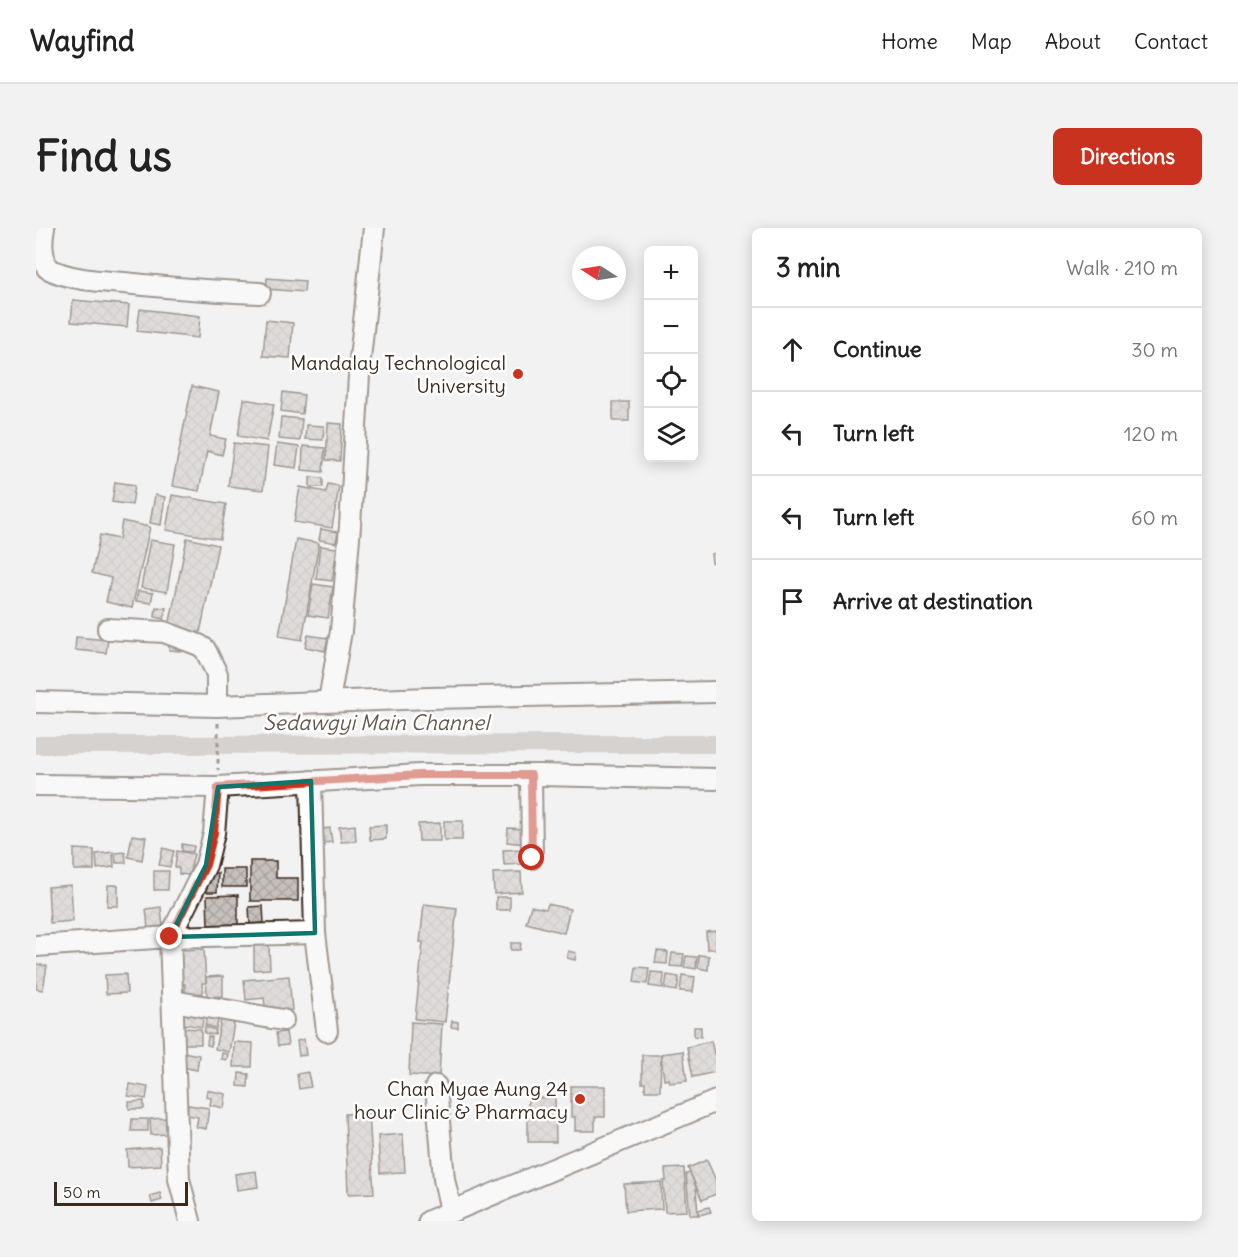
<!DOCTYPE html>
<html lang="en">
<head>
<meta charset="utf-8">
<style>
  body { margin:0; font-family:Delius,sans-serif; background:#f2f2f2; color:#222 }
  .controls { position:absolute; right:18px; top:18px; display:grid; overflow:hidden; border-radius:9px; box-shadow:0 3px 15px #0003 }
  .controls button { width:54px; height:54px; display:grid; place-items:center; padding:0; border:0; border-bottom:2px solid #e0e0e0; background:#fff; color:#222; font:30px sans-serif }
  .compass { position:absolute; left:536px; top:18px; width:54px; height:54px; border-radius:50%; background:#fff; box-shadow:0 3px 15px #0003; rotate:282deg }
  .scale { position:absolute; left:18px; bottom:15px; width:134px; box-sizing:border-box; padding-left:6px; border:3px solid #3b2a1e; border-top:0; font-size:16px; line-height:21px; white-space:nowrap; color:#3b2a1e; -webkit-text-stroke:4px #fff; paint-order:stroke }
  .stop { position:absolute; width:18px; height:18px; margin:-14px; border:4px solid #c8321e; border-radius:50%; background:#fff }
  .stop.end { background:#c8321e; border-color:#fff; box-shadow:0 2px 6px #0008 }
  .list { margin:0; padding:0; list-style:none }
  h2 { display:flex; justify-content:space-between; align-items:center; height:78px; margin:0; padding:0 24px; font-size:26px }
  h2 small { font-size:20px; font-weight:400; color:#767676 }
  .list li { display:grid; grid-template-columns:39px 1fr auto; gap:18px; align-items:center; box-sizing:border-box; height:84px; padding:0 24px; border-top:2px solid #e0e0e0 }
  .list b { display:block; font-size:22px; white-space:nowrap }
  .list em { font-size:20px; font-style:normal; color:#767676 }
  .icon { flex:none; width:33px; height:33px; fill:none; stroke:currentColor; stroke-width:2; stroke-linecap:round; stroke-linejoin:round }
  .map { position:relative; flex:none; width:680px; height:993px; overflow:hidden; border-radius:9px }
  header { display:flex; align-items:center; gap:36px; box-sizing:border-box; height:84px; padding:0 30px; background:#fff; border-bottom:2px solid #e0e0e0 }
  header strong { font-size:28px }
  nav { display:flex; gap:33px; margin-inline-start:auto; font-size:21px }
  .intro { display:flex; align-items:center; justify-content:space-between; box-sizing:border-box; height:144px; padding:0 36px }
  h1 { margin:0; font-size:42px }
  .button { padding:15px 27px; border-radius:9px; background:#c8321e; color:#fff; font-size:21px; font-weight:700 }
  main { display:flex; gap:36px; padding:0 36px }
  aside { flex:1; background:#fff; border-radius:9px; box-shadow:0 3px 15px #0003 }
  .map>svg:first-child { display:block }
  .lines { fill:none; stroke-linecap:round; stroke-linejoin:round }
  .canal { stroke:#b2aba7; stroke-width:18 }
  .building { fill:url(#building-cross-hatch); stroke:#3b2a1e; stroke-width:1.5 }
  .minor-casing { stroke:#3b2a1e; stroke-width:24 }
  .path { stroke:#3b2a1e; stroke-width:3; stroke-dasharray:4.5 4.5; stroke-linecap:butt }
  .minor { stroke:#fff; stroke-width:20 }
  .route { stroke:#c8321e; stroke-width:8 }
  .marked { fill:none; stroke:#0f766e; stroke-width:4.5; stroke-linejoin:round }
  .poi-dot { fill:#c8321e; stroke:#fff; stroke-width:2 }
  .labels { text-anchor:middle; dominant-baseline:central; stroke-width:5; stroke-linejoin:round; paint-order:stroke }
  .poi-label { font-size:20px; fill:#3b2a1e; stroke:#fff; text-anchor:end }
  .water-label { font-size:21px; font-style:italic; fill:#65574e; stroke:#fff }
</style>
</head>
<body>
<header>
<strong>Wayfind</strong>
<nav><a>Home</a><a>Map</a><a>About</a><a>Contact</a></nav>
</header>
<div class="intro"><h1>Find us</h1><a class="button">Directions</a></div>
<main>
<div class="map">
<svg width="680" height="993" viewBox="0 0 680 993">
  <defs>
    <pattern id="building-cross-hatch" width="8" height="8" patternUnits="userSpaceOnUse" patternTransform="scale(1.5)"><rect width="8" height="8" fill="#c6c0bd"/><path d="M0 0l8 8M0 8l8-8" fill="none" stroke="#aba5a2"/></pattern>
  </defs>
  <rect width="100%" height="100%" fill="#f3f2f2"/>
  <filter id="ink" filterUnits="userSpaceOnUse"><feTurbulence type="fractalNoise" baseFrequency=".0167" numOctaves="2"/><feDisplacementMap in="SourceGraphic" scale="12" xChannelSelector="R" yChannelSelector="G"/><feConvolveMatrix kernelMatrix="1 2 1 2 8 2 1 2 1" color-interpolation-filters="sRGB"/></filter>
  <g filter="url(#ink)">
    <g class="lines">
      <!-- canal -->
      <polyline class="canal" points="0,517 680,516"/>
    </g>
    <!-- building -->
    <g class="building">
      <polygon points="231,50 269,53 268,64 230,61"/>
      <polygon points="37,72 93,77 91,99 35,94"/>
      <polygon points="104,81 164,88 162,110 101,103"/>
      <polygon points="230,92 257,95 254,130 227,128"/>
      <polygon points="156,158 183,164 174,208 190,211 186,227 171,223 163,263 136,258"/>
      <polygon points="247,164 268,167 266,186 245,183"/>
      <polygon points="208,171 238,176 231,213 202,208"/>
      <rect x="577" y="174" width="16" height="19"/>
      <polygon points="245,189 266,191 264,213 243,211"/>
      <polygon points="292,195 306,196 304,233 290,232"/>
      <polygon points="270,197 288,198 287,212 269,211"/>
      <polygon points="198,215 232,219 227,262 192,258"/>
      <polygon points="241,216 263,219 260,240 238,237"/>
      <polygon points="267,218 289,220 287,244 266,242"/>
      <polygon points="274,249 287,250 287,259 274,259"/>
      <polygon points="79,254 99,257 96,277 76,274"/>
      <polygon points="292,256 303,258 296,300 258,294 264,259 290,264"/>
      <polygon points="119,267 129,269 125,297 114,295"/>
      <polygon points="136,267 190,276 184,311 130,302"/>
      <polygon points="86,293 114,299 96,380 70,374 75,350 56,345 64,307 83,311"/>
      <polygon points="285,301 302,304 300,315 283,312"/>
      <polygon points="151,310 182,317 164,405 133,398"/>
      <polygon points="260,311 283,315 266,412 243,408"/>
      <polygon points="114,312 139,316 131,364 105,360"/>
      <polygon points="284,318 301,320 296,353 280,351"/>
      <polygon points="680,325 680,334 676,335 675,326"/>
      <polygon points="277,356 297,359 292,390 272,387"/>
      <polygon points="102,363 117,365 115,375 100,373"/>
      <polygon points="120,379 130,380 128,391 119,389"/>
      <polygon points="272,407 292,410 289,423 269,419"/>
      <polygon points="40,409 72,412 70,425 39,422"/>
      <polygon points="133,412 145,413 144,423 133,422"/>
      <polygon points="408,593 427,593 426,612 408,612"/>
      <polygon points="404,595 404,613 383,613 382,596"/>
      <polygon points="319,597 320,613 305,614 303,599"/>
      <polygon points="350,597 350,611 334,612 333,598"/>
      <polygon points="294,600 296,614 280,616 278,602"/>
      <polygon points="472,600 490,601 489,616 471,614"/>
      <polygon points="96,607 110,609 106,632 92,629"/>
      <polygon points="146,616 158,618 157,624 146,623"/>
      <polygon points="127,620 138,623 134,639 123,637"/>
      <polygon points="38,621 58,622 58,642 38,642"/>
      <polygon points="487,621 488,636 468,637 467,622"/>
      <polygon points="141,623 158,626 153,647 143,646 143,640 139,639"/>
      <polygon points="77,624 78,639 61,641 60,626"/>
      <polygon points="89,624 90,635 80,635 79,625"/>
      <polygon points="214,633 240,633 240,650 262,650 262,673 214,673"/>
      <rect x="186" y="641" width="24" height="18"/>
      <polygon points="118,643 133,643 132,662 118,662"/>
      <polygon points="485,644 486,664 458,666 457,645"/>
      <polygon points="170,645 182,645 181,664 169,664"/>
      <polygon points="35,657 37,693 14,695 12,659"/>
      <polygon points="72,657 82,657 82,678 71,678"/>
      <polygon points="202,667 202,698 172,698 171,668"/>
      <rect x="460" y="669" width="14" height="13"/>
      <polygon points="388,676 421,680 409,794 379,791 387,714 384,714"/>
      <polygon points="512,676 534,681 528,705 490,695 495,678 510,681"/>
      <polygon points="227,678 228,695 214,696 213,679"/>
      <polygon points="125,679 127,700 112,701 110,681"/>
      <polygon points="680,703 680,721 671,721 670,704"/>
      <polygon points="475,715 485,715 484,722 475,722"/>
      <polygon points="218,717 233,717 234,741 218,742"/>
      <polygon points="168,721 170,755 166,755 167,765 149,766 149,756 144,756 143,722"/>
      <polygon points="532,723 540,725 539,732 531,730"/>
      <polygon points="621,723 632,724 631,736 619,735"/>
      <polygon points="636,725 648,726 646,739 634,738"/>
      <polygon points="663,727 673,728 672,742 662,740"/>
      <polygon points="650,728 661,729 660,741 648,739"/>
      <polygon points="0,736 11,738 7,762 0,761"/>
      <polygon points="600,739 613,740 611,756 598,754"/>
      <polygon points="615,744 628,745 627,760 613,758"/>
      <polygon points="90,746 91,765 70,766 69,747"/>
      <polygon points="631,747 643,749 641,763 629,761"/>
      <polygon points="646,747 659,749 657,764 644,763"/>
      <polygon points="187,748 187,768 171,769 170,749"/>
      <polygon points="253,748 256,782 230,784 228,770 210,772 208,752"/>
      <polygon points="143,781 168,784 166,799 141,795"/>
      <polygon points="172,786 183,790 180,800 169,797"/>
      <polygon points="185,792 198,795 193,824 179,821"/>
      <polygon points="416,793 422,794 422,800 415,799"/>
      <polygon points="375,794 406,796 403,849 373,847"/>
      <polygon points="169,799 180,802 179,807 168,805"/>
      <polygon points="658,799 665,799 665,809 658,808"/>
      <polygon points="145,800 165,801 165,816 145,816"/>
      <polygon points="250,804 252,817 242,818 240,805"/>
      <polygon points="172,808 176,809 175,818 171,817"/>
      <polygon points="268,811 270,827 263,828 261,813"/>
      <polygon points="675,813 680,834 680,844 657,849 651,819"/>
      <polygon points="198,814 217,815 216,839 197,839"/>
      <polygon points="647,823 651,853 634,855 633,851 628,852 625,826"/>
      <polygon points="147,824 163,827 161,842 145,839"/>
      <polygon points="186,825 192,826 191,832 185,831"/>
      <polygon points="606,827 625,827 624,863 609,863 609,855 606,855"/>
      <polygon points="272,844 275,859 263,861 261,846"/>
      <polygon points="203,845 213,846 212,859 202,858"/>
      <polygon points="94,856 112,859 110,871 92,868"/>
      <polygon points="535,858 569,858 569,889 559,889 559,903 539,903 539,889 535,889"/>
      <polygon points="171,862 190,866 188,880 174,877 175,870 170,869"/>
      <polygon points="492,870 519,870 520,914 492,914"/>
      <polygon points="108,873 108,881 93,881 93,874"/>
      <polygon points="152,877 173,880 170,901 160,899 162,889 151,887"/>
      <polygon points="333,885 338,965 312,966 309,886"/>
      <polygon points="130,890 131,906 115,907 114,891"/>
      <polygon points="96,891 112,891 112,903 95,903"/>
      <polygon points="367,906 369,944 344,945 342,908"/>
      <polygon points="124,919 125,937 92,939 91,922"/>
      <polygon points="671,932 680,953 680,966 666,972 652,940"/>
      <polygon points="648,940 651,983 629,984 627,953 630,953 629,941"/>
      <polygon points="220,943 222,959 201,962 199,946"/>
      <polygon points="654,945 660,959 662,987 654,987 650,946"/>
      <polygon points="625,954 626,981 590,983 588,956"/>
      <polygon points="124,965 126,972 116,975 114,968"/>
      <polygon points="673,979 675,984 663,987 662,982"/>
    </g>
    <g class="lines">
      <defs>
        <g id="minor">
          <path d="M8,0C5,15 6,26 11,40C34,52 62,53 88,55C133,60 179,63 224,65"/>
          <polyline points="72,401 128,404 163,417 169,421 181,446 181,478"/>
          <polyline points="293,473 305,403 314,298 324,131 338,0"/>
          <polyline points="0,474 181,478 393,470 680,464"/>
          <polyline points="495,547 496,630"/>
          <polyline points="275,553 279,705 291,803"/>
          <polyline points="0,557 182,559 384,547 504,547 680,551"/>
          <polyline points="0,718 134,709 279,705"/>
          <polyline points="137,773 247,792"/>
          <polyline points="400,858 408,951 415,983"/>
          <polyline points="154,993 143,951 134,709 170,637 178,605 182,559"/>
          <polyline points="393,993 680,873"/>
        </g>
      </defs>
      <!-- minor casing -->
      <use href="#minor" class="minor-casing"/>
      <!-- path -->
      <polyline class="path" points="182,495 182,542"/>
      <!-- minor -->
      <use href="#minor" class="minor"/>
    </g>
  </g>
  <g class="lines" filter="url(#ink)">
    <!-- route -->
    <polyline class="route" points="134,709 170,637 178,605 182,559 384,547 495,547 496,630"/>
  </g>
  <!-- marked area -->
  <path d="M0 0H680V993H0ZM275,553L279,705L134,709L170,637L182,559Z" fill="#f3f2f2" fill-opacity=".55" fill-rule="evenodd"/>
  <path class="marked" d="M275,553L279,705L134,709L170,637L182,559Z"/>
  <!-- markers -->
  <g class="poi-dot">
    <circle cx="482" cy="146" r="6"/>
    <circle cx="544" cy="871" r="6"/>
  </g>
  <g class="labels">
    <!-- poi labels -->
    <g class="poi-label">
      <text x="470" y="134">Mandalay Technological<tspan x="470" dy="23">University</tspan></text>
      <text x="532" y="860">Chan Myae Aung 24<tspan x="532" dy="23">hour Clinic &amp; Pharmacy</tspan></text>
    </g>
    <!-- water labels -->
    <g class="water-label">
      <text x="340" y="494">Sedawgyi Main Channel</text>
    </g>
  </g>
</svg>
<div class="controls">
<button>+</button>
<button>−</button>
<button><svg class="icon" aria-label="locate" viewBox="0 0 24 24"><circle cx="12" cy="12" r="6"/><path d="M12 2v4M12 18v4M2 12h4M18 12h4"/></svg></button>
<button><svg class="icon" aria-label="layers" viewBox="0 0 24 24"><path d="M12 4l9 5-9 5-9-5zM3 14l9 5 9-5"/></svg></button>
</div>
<svg class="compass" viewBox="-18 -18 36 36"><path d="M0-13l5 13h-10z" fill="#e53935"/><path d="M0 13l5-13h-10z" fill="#767676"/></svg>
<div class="scale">50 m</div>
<div class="stop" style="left:496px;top:630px"></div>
<div class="stop end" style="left:134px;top:709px"></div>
</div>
<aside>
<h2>3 min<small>Walk · 210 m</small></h2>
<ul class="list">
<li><svg class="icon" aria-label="ahead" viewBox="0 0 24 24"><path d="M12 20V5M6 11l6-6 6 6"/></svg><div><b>Continue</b></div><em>30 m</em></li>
<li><svg class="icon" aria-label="left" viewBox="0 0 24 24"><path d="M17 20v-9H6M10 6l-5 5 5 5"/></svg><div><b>Turn left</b></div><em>120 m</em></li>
<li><svg class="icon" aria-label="left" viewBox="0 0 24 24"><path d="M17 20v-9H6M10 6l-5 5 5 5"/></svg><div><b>Turn left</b></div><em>60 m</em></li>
<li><svg class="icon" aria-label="arrive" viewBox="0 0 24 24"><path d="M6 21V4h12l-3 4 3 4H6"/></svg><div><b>Arrive at destination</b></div></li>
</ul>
</aside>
</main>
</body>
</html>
